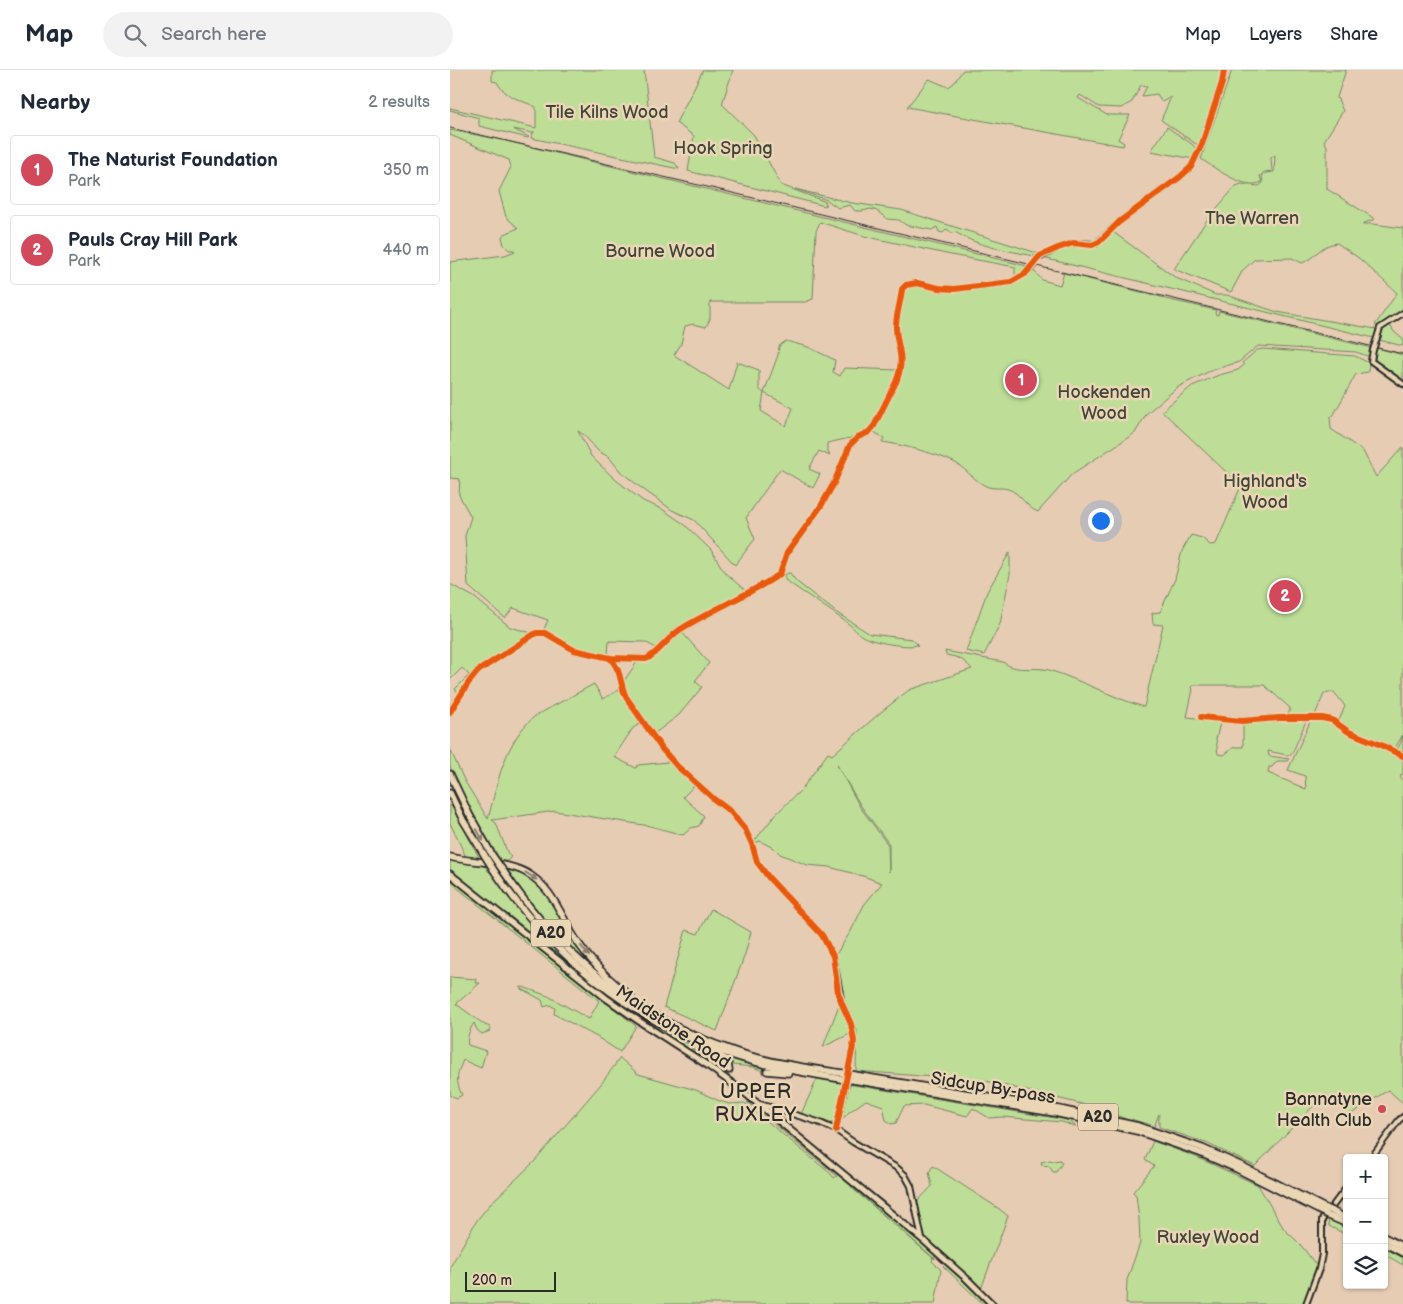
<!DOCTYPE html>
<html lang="en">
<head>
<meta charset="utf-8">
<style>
  body { margin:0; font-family:"Balsamiq Sans",sans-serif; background:#f2f2f3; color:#1f2937 }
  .controls { position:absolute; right:15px; bottom:15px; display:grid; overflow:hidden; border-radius:5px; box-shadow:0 1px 4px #0004 }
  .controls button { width:45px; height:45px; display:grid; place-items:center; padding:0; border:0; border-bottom:1px solid #e0e1e3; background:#fff; color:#1f2937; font:25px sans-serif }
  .scale { position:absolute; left:15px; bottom:12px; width:91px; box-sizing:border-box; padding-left:5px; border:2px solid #2b2b2b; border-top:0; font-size:14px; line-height:18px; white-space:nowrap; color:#2b2b2b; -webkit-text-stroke:4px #ead6b4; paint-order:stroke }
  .you { position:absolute; left:650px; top:450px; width:18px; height:18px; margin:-12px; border:4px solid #fff; border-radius:50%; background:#1a73e8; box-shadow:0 0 0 8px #1a73e833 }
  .badge { display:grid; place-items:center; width:32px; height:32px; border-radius:50%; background:#d1495b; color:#fff; font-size:16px; font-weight:700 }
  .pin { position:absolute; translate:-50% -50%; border:2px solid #fff; box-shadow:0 1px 5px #0006 }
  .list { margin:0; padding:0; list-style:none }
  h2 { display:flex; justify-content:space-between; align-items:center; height:65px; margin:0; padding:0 20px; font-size:21px }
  h2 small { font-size:16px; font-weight:400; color:#747a83 }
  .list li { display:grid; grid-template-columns:32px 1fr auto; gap:15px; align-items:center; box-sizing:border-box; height:70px; margin:0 10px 10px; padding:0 10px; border:1px solid #e0e1e3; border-radius:5px }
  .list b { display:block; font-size:19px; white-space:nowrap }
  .list p { margin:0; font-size:16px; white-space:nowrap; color:#747a83 }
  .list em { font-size:16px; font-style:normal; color:#747a83 }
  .icon { flex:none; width:28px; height:28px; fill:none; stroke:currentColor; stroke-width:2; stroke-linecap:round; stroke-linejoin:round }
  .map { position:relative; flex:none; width:953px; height:1234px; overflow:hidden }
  header { display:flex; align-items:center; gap:30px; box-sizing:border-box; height:70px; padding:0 25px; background:#fff; border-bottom:1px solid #e0e1e3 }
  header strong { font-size:24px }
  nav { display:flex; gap:28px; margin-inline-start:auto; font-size:18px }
  .search { width:350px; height:45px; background:#f2f2f3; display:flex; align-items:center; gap:12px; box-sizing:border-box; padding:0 18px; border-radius:28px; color:#747a83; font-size:19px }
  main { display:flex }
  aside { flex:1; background:#fff }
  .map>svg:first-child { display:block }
  .green { fill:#bede97; stroke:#748461; fill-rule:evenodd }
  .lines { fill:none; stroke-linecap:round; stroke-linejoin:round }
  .minor-casing { stroke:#2b2b2b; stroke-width:8 }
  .major-casing { stroke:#2b2b2b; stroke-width:9 }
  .highway-casing { stroke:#2b2b2b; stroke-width:9 }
  .minor { stroke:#ead6b4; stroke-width:4 }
  .major { stroke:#ead6b4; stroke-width:5 }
  .highway { stroke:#ead6b4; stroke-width:5.5 }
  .rail { stroke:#2b2b2b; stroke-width:1 }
  .minor-bridge-casing { stroke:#2b2b2b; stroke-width:8; stroke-linecap:butt }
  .highway-bridge-casing { stroke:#2b2b2b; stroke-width:9; stroke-linecap:butt }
  .minor-bridge { stroke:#ead6b4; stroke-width:4 }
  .highway-bridge { stroke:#ead6b4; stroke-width:5.5 }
  .cycleway-casing { stroke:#ead6b4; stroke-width:9 }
  .cycleway { stroke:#e8590c; stroke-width:6 }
  .oneway { fill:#8a8070 }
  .poi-dot { fill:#d1495b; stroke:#ead6b4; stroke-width:2 }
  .labels { text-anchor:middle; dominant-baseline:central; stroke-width:5; stroke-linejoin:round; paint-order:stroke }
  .shield { fill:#ead6b4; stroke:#645e54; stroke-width:1 }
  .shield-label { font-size:16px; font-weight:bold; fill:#2b2b2b }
  .park-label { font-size:18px; fill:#41463b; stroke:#ead6b4 }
  .street-label { font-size:18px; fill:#2b2b2b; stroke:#ead6b4 }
  .poi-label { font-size:18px; fill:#2b2b2b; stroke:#ead6b4; text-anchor:end }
  .quarter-label { font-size:20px; letter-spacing:1px; fill:#2b2b2b; stroke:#ead6b4 }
</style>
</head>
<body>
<header>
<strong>Map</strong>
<div class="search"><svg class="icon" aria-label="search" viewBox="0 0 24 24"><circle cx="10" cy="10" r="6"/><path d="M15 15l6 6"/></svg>Search here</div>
<nav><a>Map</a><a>Layers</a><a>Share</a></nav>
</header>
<main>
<aside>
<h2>Nearby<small>2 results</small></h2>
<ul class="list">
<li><span class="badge">1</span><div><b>The Naturist Foundation</b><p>Park</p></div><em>350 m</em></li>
<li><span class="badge">2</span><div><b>Pauls Cray Hill Park</b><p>Park</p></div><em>440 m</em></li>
</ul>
</aside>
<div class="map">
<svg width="953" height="1234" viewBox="0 0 953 1234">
  <rect width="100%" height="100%" fill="#e7ccb4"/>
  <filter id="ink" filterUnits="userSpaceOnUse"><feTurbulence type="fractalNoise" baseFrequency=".02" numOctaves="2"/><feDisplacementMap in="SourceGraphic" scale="10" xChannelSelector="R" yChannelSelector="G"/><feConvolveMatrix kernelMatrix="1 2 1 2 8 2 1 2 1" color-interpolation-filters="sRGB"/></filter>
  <g filter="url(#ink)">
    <!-- green -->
    <g class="green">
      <path d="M42,0H194L204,87L225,93L229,99L81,68L84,61L83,63L63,59L79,67L78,68L29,56V48L0,40V38L86,58V37C72,30 54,27 47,12L42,11Z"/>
      <polygon points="253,0 283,0 272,34 304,65 331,115 376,132 375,136 238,101 244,66 226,53"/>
      <polygon points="513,0 773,0 772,8 751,75 746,74 711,50 721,27 712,32 707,24 692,26 697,16 691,15 682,32 671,38 649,37 630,25 628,28 657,45 680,45 668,69 674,73 673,76 457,37 479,9 498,17 503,14"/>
      <path d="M782,0H896L887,27L893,41L874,71L877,76V119L925,149L912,154H923L953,158V241L928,257L925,255L947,223L910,189L887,173C869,175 866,188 852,193L842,188L805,189L793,200L781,222L724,199L759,147L786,116L791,114L809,116L813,113L812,106L816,103L824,102L825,85L821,88L822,101L814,102L810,106L812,112C795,121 765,98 751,89Z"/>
      <polygon points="717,57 743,75 748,81 744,89 701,81"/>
      <path d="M0,60L48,69L581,197L574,204L565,209V197L501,185L414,166L370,152L366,161L363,229L355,232H260V249L256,257L243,254L235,256L231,274L224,285L279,320L287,292L309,300V319L314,323L328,285L329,276L336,271L358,277L385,290L383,302L390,306L394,298L448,300L424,351L417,359L400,368L377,373V380L380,386L369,381L359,399L370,404L363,418L330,399L296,448L305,469L285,495L244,450L222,440L190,417L170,401L159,387L148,381L134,365L128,361L141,386L148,393L166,410L193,431L212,439L234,454L261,480L275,503L296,521C265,538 229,552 206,578L195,572L159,571L158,584L130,580L93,561L98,550L63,538L55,548L18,516L15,466L21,447L9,425L10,409L0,408V192L55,185L65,181L64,180H59L54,175L52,167L53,165L68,158L56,147L49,121L61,97L59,90L0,65ZM314,323L343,338L336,356L311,341Z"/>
      <path d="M345,119L402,133L451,140L587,183L584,186C557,180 528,177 505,162L502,163L497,159L493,163L489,162L487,157L482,160L456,155L449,150L437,149L427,141L421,139L412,141H405L400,135L388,138L377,130Z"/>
      <polygon points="663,162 726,208 766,225 777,225 827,242 926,259 924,268 593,188 610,180 629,176 643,178 650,175"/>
      <path d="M580,199L585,202L592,210L610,215L614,203L711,227L715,229L766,240L765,244L768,245L769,241L922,278L920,287L906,282L808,276L789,292L762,300L728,317L697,343L685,363L622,404L588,442C576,438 571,423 558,419C552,417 545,419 538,417C526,412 518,401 507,394C493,385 449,374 432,372L434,368L424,362L436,332L450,306L452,298V287L446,254L453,219L460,213L496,219L561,212Z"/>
      <polygon points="939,253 944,262 953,269 953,276 929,270 932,258"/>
      <polygon points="927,278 953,285 953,312 923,291"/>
      <path d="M813,279L905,286L919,293L918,302L906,304L883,346L880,347L881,359L913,381L926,407L953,377V683L947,680L951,672L953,664L944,680L888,653L895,636L884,622L874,624L865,645L838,646L840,638L814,615H743L742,618L743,619L737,647L762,650L770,653L766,669L768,684L774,685L784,677H793V654L795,652L835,650L856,651L842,684L837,685L818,681L819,686L839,689L837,691H827L822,697H819L818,703L856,719L855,706L838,700L861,650L880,652L896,664L936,679L953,688V704L950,705L953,712V1033L938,1020L901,1044L875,1024L805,1096L756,1073L709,1057V1044L704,1057C697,1052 690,1053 682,1049L681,1051L666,1045L662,1047L640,1041V1038L644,1037L536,1011L406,1001L407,960L393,928L385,886L401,861L414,835L432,813L413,806L379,797L357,795L330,784L325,779L310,771L302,774L326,744L351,720L378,683L382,685L431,642L459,620L522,599C511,588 511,588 496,585L495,581L553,592C567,603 583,596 599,600C631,610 661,627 694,637L713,555L703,554L702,543L710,542L725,509L732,481L741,465L752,468L760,475L766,474L791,416L712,341L742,316L769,305L788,300L794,295L792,293L807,280ZM387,695L411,736L439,774V802L438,775L410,737Z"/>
      <polygon points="560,482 560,504 550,554 534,585 516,581 537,522"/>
      <path d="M338,503H340L347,512L387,543L420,564L462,569L468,575C455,578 422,572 412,566C407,563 404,558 400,555C379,539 357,525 335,510V505Z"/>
      <polygon points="0,514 24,527 60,557 82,563 27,600 10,625 5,619 19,605 12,598 0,610"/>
      <polygon points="230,560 259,593 245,611 252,617 229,645 205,663 210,670 209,673 174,618 174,611 187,592 196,591"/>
      <path d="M144,614L153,629L172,618L193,652L183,658L164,687L186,698L188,695L218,692L245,715L233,727L254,746L249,756L241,758L233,765L200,756L105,741L42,750L46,753L58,784L61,787L57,791L52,792C33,763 17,733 2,701L0,696V679L14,710L38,749C48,712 54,672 85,646Z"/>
      <polygon points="0,733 31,791 17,789 0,753"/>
      <path d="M0,789L34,795L39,802H41C91,877 161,934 240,975L241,979L256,985V988L275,1002L313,1034L250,987L214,965L203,956L194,952L157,926L0,801Z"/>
      <path d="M57,798L74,804L86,812L96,822L112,849L162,913C120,880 85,843 57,798Z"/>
      <polygon points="0,806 186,956 170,982 147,967 104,944 105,938 100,935 94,937 92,930 70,918 73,917 98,926 139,949 149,931 0,812"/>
      <polygon points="261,839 301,862 295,884 267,961 214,937 236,860 248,864"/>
      <path d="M0,907L26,909L25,913H30L6,934L35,955L40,957V961L32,964L27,960L24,953C20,959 16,968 18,975L36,981L31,998L13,990C7,1004 5,1011 12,1025L7,1028L0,1025Z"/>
      <polygon points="389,935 400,955 400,964 373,977"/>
      <polygon points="274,985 321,998 313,1001 303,997 283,995 282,992 281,994"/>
      <polygon points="170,988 188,1004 246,1020 267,1030 279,1034 295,1033 381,1104 384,1108 387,1106 297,1032 306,1034 485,1183 485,1189 401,1117 483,1188 482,1191 491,1200 485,1234 0,1234 0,1197 27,1150 42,1132 85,1091 151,1014"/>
      <polygon points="367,1009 611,1049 620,1051 626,1057 612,1052 552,1047 539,1048 523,1038 517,1046 474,1035 454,1036 446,1053 441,1054 436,1050 433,1036 416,1030 399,1042 390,1052 381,1052 381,1056 368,1049 351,1044"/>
      <polygon points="322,1042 434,1132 469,1163"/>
      <polygon points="703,1071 746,1087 808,1115 834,1159 850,1174 869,1199 856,1234 676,1234 677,1210 690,1173 689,1149 686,1125 683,1122 704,1096 695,1090"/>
      <polygon points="600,1090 603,1091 610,1090 612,1093 606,1102 603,1102 599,1096 592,1095 591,1092"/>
      <polygon points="483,1096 548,1138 558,1146 531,1219 546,1234 544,1234 475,1170 474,1167 506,1194 475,1166 466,1133 482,1116 479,1102"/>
      <polygon points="878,1149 897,1158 897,1165 879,1156"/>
      <polygon points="934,1177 953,1187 953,1195 934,1184"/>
      <polygon points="495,1194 538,1234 533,1234 493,1196"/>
    </g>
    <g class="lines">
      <defs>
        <g id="minor">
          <polyline points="587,189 608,178 623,173 646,174 669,152 730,107 741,97 752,74 772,13 774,0"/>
          <polyline points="928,265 930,258 953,243"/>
          <polyline points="923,280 921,291 953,314"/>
          <path d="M160,588C173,603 169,612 176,627L212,679L227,696L265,730L281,742L295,759L302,774L307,792L319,808L372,865L383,886L392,934L401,954L404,971L398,1001"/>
          <path d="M0,642L19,612L28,601L86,563H95L124,580L160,588L196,589C208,584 218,567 231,559C263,539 299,525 330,504L337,483L371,436L384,413L400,375L408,367L419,362L424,356L446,312C457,286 445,276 446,254C447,242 451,230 452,219L456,215L467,213L489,218L504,219L561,212L575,204L583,196"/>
          <polyline points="751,647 792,651 829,648 872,648 882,650 899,662 931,675 953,686"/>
          <polyline points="310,1034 368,1052 386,1060 403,1072 447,1098 455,1105 461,1116 472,1169"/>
          <polyline points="386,1060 396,1014"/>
          <polyline points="921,1088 949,1050 953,1047"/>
          <polyline points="856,1234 869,1199 872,1184 872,1150 897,1117"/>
        </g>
        <polyline id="major" points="0,804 156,928 189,951 257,995 295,1023 472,1169 518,1210 542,1234"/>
        <g id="highway">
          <polyline points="0,704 19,744 42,785"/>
          <polyline points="0,723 13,750 35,786"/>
          <path d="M0,787C24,793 53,791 75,802C101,816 109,841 123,865C137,888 159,911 181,926"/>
          <path d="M45,802C100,884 180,948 273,982C311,996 351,1002 391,1009"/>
          <path d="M54,802C112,888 188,949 287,982C321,993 357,998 392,1003"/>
          <polyline points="260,981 277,990 279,1000"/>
          <polyline points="317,1001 338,1003"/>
          <polyline points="404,1005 604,1038 688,1056 752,1078 790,1095 877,1139"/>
          <polyline points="403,1010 605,1043 687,1061 750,1083 787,1099 874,1143"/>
          <polyline points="882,1141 897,1149"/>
          <polyline points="879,1146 897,1154"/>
          <polyline points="934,1167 953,1177"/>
          <polyline points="934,1173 953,1183"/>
        </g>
      </defs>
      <!-- minor casing -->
      <use href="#minor" class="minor-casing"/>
      <!-- major casing -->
      <use href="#major" class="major-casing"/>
      <!-- highway casing -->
      <use href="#highway" class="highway-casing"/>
      <!-- minor -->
      <use href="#minor" class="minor"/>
      <!-- major -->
      <use href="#major" class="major"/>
      <!-- highway -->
      <use href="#highway" class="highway"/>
      <!-- rail -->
      <polyline class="rail" points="0,58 266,119 953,284"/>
      <defs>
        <polyline id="minor-bridge" points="923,280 928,265"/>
        <g id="highway-bridge">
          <polyline points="42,785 54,802"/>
          <polyline points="35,786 45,802"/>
          <polyline points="392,1003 404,1005"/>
          <polyline points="391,1009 403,1010"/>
          <polyline points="877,1139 882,1141"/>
          <polyline points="874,1143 879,1146"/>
        </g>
      </defs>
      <!-- minor-bridge casing -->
      <use href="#minor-bridge" class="minor-bridge-casing"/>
      <!-- highway-bridge casing -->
      <use href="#highway-bridge" class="highway-bridge-casing"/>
      <!-- minor-bridge -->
      <use href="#minor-bridge" class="minor-bridge"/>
      <!-- highway-bridge -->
      <use href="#highway-bridge" class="highway-bridge"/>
      <defs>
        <g id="cycleway">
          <path d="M160,588C173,603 169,612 176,627L212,679L227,696L265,730L281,742L295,759L302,774L307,792L319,808L372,865L383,886L388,922L392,934L401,954L404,971L386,1060"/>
          <path d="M0,642L19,612L28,601L86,563H95L124,580L160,588L196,589C208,584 218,567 231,559C263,539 299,525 330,504L337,483L371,436L384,413L400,375L408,367L419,362L424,356L446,312C457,286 445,276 446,254C447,242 451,230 452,219L456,215L467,213L489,218L504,219L561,212L575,204L590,186L608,178L623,173L642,175L649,172L669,152L730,107L741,97L752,74L772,13L774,0"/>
          <polyline points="751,647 792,651 829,648 872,648 882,650 899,662 931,675 953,686"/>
        </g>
      </defs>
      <!-- cycleway casing -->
      <use href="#cycleway" class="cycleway-casing"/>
      <!-- cycleway -->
      <use href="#cycleway" class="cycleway"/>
    </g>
    <!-- one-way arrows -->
    <defs><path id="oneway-solid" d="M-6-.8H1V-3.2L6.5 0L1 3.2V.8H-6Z" transform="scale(1.25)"/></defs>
    <g class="oneway">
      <use href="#oneway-solid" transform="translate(30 765) rotate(61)"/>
      <use href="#oneway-solid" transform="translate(81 806) rotate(33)"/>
      <use href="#oneway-solid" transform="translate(135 881) rotate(52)"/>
    </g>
  </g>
  <!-- markers -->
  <circle class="poi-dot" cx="932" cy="1039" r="5"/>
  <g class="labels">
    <!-- shield labels -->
    <g class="shield">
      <rect x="81" y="849.5" width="40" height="27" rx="4"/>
      <rect x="628" y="1033.5" width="40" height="27" rx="4"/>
    </g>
    <g class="shield-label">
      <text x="101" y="863">A20</text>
      <text x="648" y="1047">A20</text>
    </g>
    <!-- park labels -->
    <g class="park-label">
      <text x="157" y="42">Tile Kilns Wood</text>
      <text x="273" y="78">Hook Spring</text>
      <text x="802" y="148">The Warren</text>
      <text x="210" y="181">Bourne Wood</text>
      <text x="654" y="322">Hockenden<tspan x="654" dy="21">Wood</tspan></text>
      <text x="815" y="411">Highland's<tspan x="815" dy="21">Wood</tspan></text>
      <text x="758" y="1167">Ruxley Wood</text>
    </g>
    <!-- street labels -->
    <g class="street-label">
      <text transform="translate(223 957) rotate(34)">Maidstone Road</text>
      <text transform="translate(543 1018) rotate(9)">Sidcup By-pass</text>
    </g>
    <!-- poi labels -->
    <g class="poi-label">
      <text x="922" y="1029">Bannatyne<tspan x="922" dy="21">Health Club</tspan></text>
    </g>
    <!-- quarter labels -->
    <g class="quarter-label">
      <text x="306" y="1022">UPPER<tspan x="306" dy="23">RUXLEY</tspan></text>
    </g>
  </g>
</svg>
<div class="controls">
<button>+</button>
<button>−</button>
<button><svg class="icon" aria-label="layers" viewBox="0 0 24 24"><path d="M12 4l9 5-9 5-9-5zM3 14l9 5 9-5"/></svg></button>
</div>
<div class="scale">200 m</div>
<div class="you"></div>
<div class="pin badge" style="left:571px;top:310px">1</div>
<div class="pin badge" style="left:835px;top:526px">2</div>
</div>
</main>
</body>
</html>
